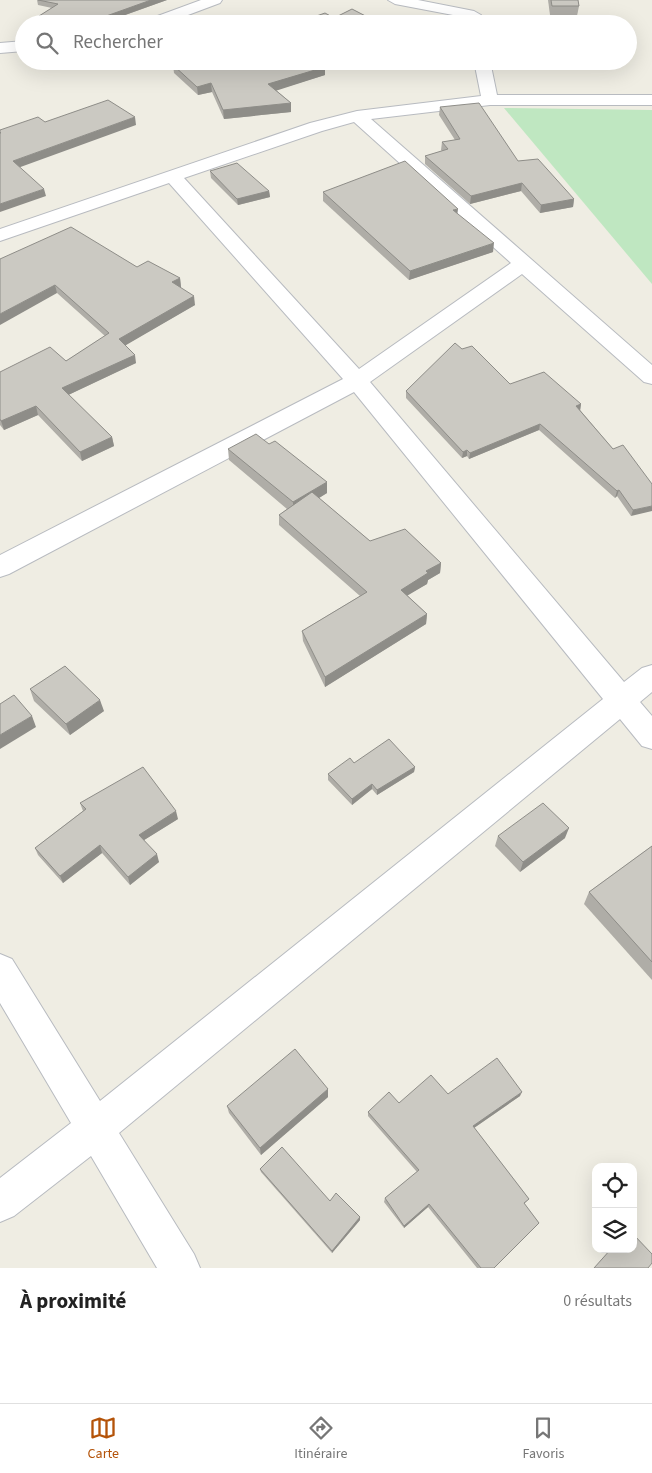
<!DOCTYPE html>
<html lang="fr">
<head>
<meta charset="utf-8">
<style>
  body { margin:0; font-family:"Source Sans 3",sans-serif; background:#f6f6f6; color:#222 }
  .controls { position:absolute; right:15px; bottom:15px; display:grid; overflow:hidden; border-radius:10px; box-shadow:0 5px 20px #0002 }
  .controls button { width:45px; height:45px; display:grid; place-items:center; padding:0; border:0; border-bottom:1px solid #e0e0e0; background:#fff; color:#222; font:25px sans-serif }
  .list { margin:0; padding:0; list-style:none }
  h2 { display:flex; justify-content:space-between; align-items:center; height:65px; margin:0; padding:0 20px; font-size:21px }
  h2 small { font-size:16px; font-weight:400; color:#767676 }
  .icon { flex:none; width:28px; height:28px; fill:none; stroke:currentColor; stroke-width:2; stroke-linecap:round; stroke-linejoin:round }
  .map { position:relative; flex:none; width:652px; height:1268px; overflow:hidden }
  .search { position:absolute; background:#fff; box-shadow:0 5px 20px #0002; left:15px; right:15px; top:15px; height:55px; display:flex; align-items:center; gap:12px; box-sizing:border-box; padding:0 18px; border-radius:28px; color:#767676; font-size:19px }
  .sheet { height:135px; background:#fff }
  nav { display:flex; justify-content:space-around; align-items:center; box-sizing:border-box; height:70px; border-top:1px solid #e0e0e0; background:#fff; font-size:14px; color:#767676 }
  nav a { display:grid; justify-items:center; gap:2px }
  nav .on { color:#b45309 }
  .map>svg:first-child { display:block }
  .green { fill:#bfe7c1 }
  .lines { fill:none; stroke-linecap:round; stroke-linejoin:round }
  .minor-casing { stroke:#b8bbc0; stroke-width:2 }
  .minor { fill:#fff; fill-rule:evenodd }
  .wall { fill:#afada7 }
  .shaded-wall { fill:#8e8d88 }
  .building { fill:#cbc9c2; stroke:#8e8d88 }
</style>
</head>
<body>
<div class="map">
<svg width="652" height="1268" viewBox="0 0 652 1268">
  <rect width="100%" height="100%" fill="#efede3"/>
  <!-- green -->
  <polygon class="green" points="504,108 652,110 652,284"/>
  <g class="lines">
    <defs>
      <g id="minor">
        <polygon points="201,0 222,0 220,3 164,24 142,24 144,21"/>
        <polygon points="388,0 418,0 474,11 481,15 474,19 395,4"/>
        <polygon points="24,41 24,51 0,53 0,43"/>
        <path d="M474,61H490L497,95H652V105H490L371,119L652,365V384L644,382L522,274L370,382L624,682L642,668L652,665V692L640,702L652,716V749L642,746L620,719L119,1133L194,1254L200,1268H157L91,1156L14,1216L0,1222V1178L71,1123L0,1003V954L12,959L100,1101L603,699L354,392L9,574L0,577V555L343,379L169,183L0,241V229L310,123L357,111L481,96ZM354,122L511,263L359,369L184,178L322,131Z"/>
      </g>
    </defs>
    <!-- minor casing -->
    <use href="#minor" class="minor-casing"/>
    <!-- minor -->
    <use href="#minor" class="minor"/>
  </g>
  <!-- wall -->
  <g class="wall">
    <polygon points="37,0 167,0 100,24 49,24 41,22 39,16 52,8 38,5"/>
    <polygon points="548,0 578,0 579,6 577,16 550,15"/>
    <polygon points="173,65 325,67 325,75 276,90 291,103 291,112 224,119 212,92 198,95 174,73"/>
    <polygon points="440,107 518,161 574,199 573,207 540,213 521,191 470,204 425,164 425,156 442,151 441,150 442,142 455,140 439,115"/>
    <polygon points="210,171 269,191 270,197 238,205 211,178"/>
    <polygon points="323,192 493,252 409,280 323,201"/>
    <polygon points="0,259 137,267 180,278 181,287 180,287 195,305 125,345 136,363 68,395 112,437 114,446 82,461 38,415 4,430 0,425 0,372 66,361 105,336 57,293"/>
    <polygon points="462,349 510,384 581,404 580,410 613,449 652,484 631,516 617,496 615,498 539,430 469,459 467,456 462,458 406,398 406,391"/>
    <polygon points="269,444 327,482 327,493 319,498 370,541 441,563 440,573 428,580 427,584 407,595 427,614 426,624 325,687 303,641 302,631 360,596 279,525 279,515 287,509 229,460 228,449"/>
    <polygon points="30,689 104,711 70,735 34,701"/>
    <polygon points="354,763 415,767 414,772 377,795 372,789 352,805 328,780 328,774"/>
    <polygon points="80,803 178,819 144,840 159,862 130,885 102,853 63,883 38,855 35,848 83,811"/>
    <polygon points="498,836 565,838 520,872 495,846"/>
    <polygon points="652,846 652,980 584,904 589,892"/>
    <polygon points="328,1089 328,1097 261,1155 229,1113 227,1106"/>
    <polygon points="448,1094 520,1096 474,1128 529,1199 524,1204 539,1223 494,1268 477,1268 428,1207 404,1228 384,1202 385,1198 417,1172 368,1116 368,1112 399,1103"/>
    <polygon points="260,1169 330,1201 360,1220 332,1253 261,1172"/>
  </g>
  <!-- shaded-wall -->
  <g class="shaded-wall">
    <polygon points="151,0 167,0 100,24 84,24"/>
    <polygon points="315,61 355,61 325,67 325,75 269,93 268,84"/>
    <polygon points="211,83 212,92 198,95 197,87"/>
    <polygon points="291,103 291,112 224,119 223,110"/>
    <polygon points="135,117 136,125 15,169 13,161"/>
    <polygon points="522,183 521,191 470,204 471,196"/>
    <polygon points="44,189 46,196 0,212 0,204"/>
    <polygon points="269,191 270,197 238,205 237,199"/>
    <polygon points="574,199 573,207 540,213 541,205"/>
    <polygon points="458,209 457,217 453,210"/>
    <polygon points="494,243 493,252 409,280 410,271"/>
    <polygon points="180,278 181,287 173,291 172,282"/>
    <polygon points="55,285 57,293 0,325 0,314"/>
    <polygon points="194,296 195,305 121,348 119,339"/>
    <polygon points="135,355 136,363 64,397 62,388"/>
    <polygon points="581,404 580,411 576,406"/>
    <polygon points="36,406 38,415 4,430 1,421"/>
    <polygon points="540,424 539,430 469,459 470,453"/>
    <polygon points="112,437 114,446 82,461 80,452"/>
    <polygon points="467,450 467,456 462,458 463,452"/>
    <polygon points="327,482 327,493 293,514 293,502"/>
    <polygon points="619,490 617,496 615,498 617,491"/>
    <polygon points="652,506 652,511 631,516 633,510"/>
    <polygon points="441,563 440,573 428,580 427,584 400,600 401,590 426,571"/>
    <polygon points="427,614 426,624 325,687 325,677"/>
    <polygon points="100,700 104,711 70,735 66,724"/>
    <polygon points="32,716 36,727 0,749 0,735"/>
    <polygon points="415,767 414,772 377,795 377,790"/>
    <polygon points="372,784 372,789 352,805 352,799"/>
    <polygon points="176,811 178,819 141,842 139,835"/>
    <polygon points="569,828 565,838 520,872 523,862"/>
    <polygon points="100,845 102,853 63,883 60,876"/>
    <polygon points="157,854 159,862 130,885 128,877"/>
    <polygon points="328,1089 328,1097 261,1155 260,1148"/>
    <polygon points="522,1092 520,1096 471,1130 473,1126"/>
    <polygon points="429,1204 428,1207 404,1228 404,1226"/>
    <polygon points="360,1217 360,1220 332,1253 332,1251"/>
  </g>
  <!-- building -->
  <g class="building">
    <polygon points="38,0 151,0 84,24 75,24 39,16 58,4"/>
    <polygon points="551,0 578,0 579,6 552,6"/>
    <polygon points="352,9 381,24 294,24 325,13 334,18"/>
    <polygon points="190,61 317,61 325,67 268,84 291,103 223,110 211,83 197,87 173,65"/>
    <polygon points="108,100 135,117 13,161 44,189 0,204 0,133 1,133 0,132 0,130 38,117 45,122"/>
    <polygon points="479,103 518,161 538,159 574,199 541,205 522,183 471,196 425,156 448,149 442,142 460,139 440,107"/>
    <polygon points="405,161 458,209 453,210 494,243 410,271 323,192"/>
    <polygon points="237,163 269,191 237,199 210,171"/>
    <polygon points="71,227 137,267 148,261 180,278 172,282 194,296 119,339 135,355 62,388 112,437 80,452 36,406 1,421 0,419 0,372 50,347 66,361 109,333 55,285 0,314 0,259"/>
    <polygon points="455,343 462,349 472,346 510,384 544,372 581,404 576,406 613,449 623,445 652,484 652,506 633,510 619,490 617,491 540,424 470,453 467,450 463,452 406,391"/>
    <polygon points="256,434 269,444 275,441 327,482 293,502 228,449"/>
    <polygon points="312,492 370,541 405,529 441,563 426,571 428,573 401,590 427,614 325,677 302,631 367,592 279,515"/>
    <polygon points="65,666 100,700 66,724 30,689"/>
    <polygon points="14,695 32,716 0,735 0,704"/>
    <polygon points="389,739 415,767 377,790 372,784 352,799 328,774 350,758 354,763"/>
    <polygon points="143,767 176,811 139,835 157,854 128,877 100,845 60,876 35,848 86,809 80,803"/>
    <polygon points="543,803 569,828 523,862 498,836"/>
    <polygon points="652,846 652,962 589,892"/>
    <polygon points="295,1049 328,1089 260,1148 227,1106"/>
    <polygon points="497,1058 522,1092 473,1126 529,1199 524,1203 539,1223 494,1268 481,1268 429,1204 404,1226 385,1198 419,1170 368,1112 389,1092 399,1103 431,1075 448,1094"/>
    <polygon points="282,1147 330,1201 336,1193 360,1217 332,1251 260,1169"/>
    <polygon points="633,1234 652,1254 652,1263 648,1268 594,1268 611,1249 633,1249"/>
  </g>
</svg>
<div class="controls">
<button><svg class="icon" aria-label="locate" viewBox="0 0 24 24"><circle cx="12" cy="12" r="6"/><path d="M12 2v4M12 18v4M2 12h4M18 12h4"/></svg></button>
<button><svg class="icon" aria-label="layers" viewBox="0 0 24 24"><path d="M12 4l9 5-9 5-9-5zM3 14l9 5 9-5"/></svg></button>
</div>
<div class="search"><svg class="icon" aria-label="search" viewBox="0 0 24 24"><circle cx="10" cy="10" r="6"/><path d="M15 15l6 6"/></svg>Rechercher</div>
</div>
<section class="sheet">
<h2>À proximité<small>0 résultats</small></h2>
<ul class="list">
</ul>
</section>
<nav>
<a class="on"><svg class="icon" aria-label="map" viewBox="0 0 24 24"><path d="M3 6l6-2 6 2 6-2v14l-6 2-6-2-6 2zM9 4v14M15 6v14"/></svg>Carte</a>
<a><svg class="icon" aria-label="directions" viewBox="0 0 24 24"><path d="M12 3l9 9-9 9-9-9zM9 14v-3h6M13 9l2 2-2 2"/></svg>Itinéraire</a>
<a><svg class="icon" aria-label="saved" viewBox="0 0 24 24"><path d="M7 4h10v16l-5-4-5 4z"/></svg>Favoris</a>
</nav>
</body>
</html>
